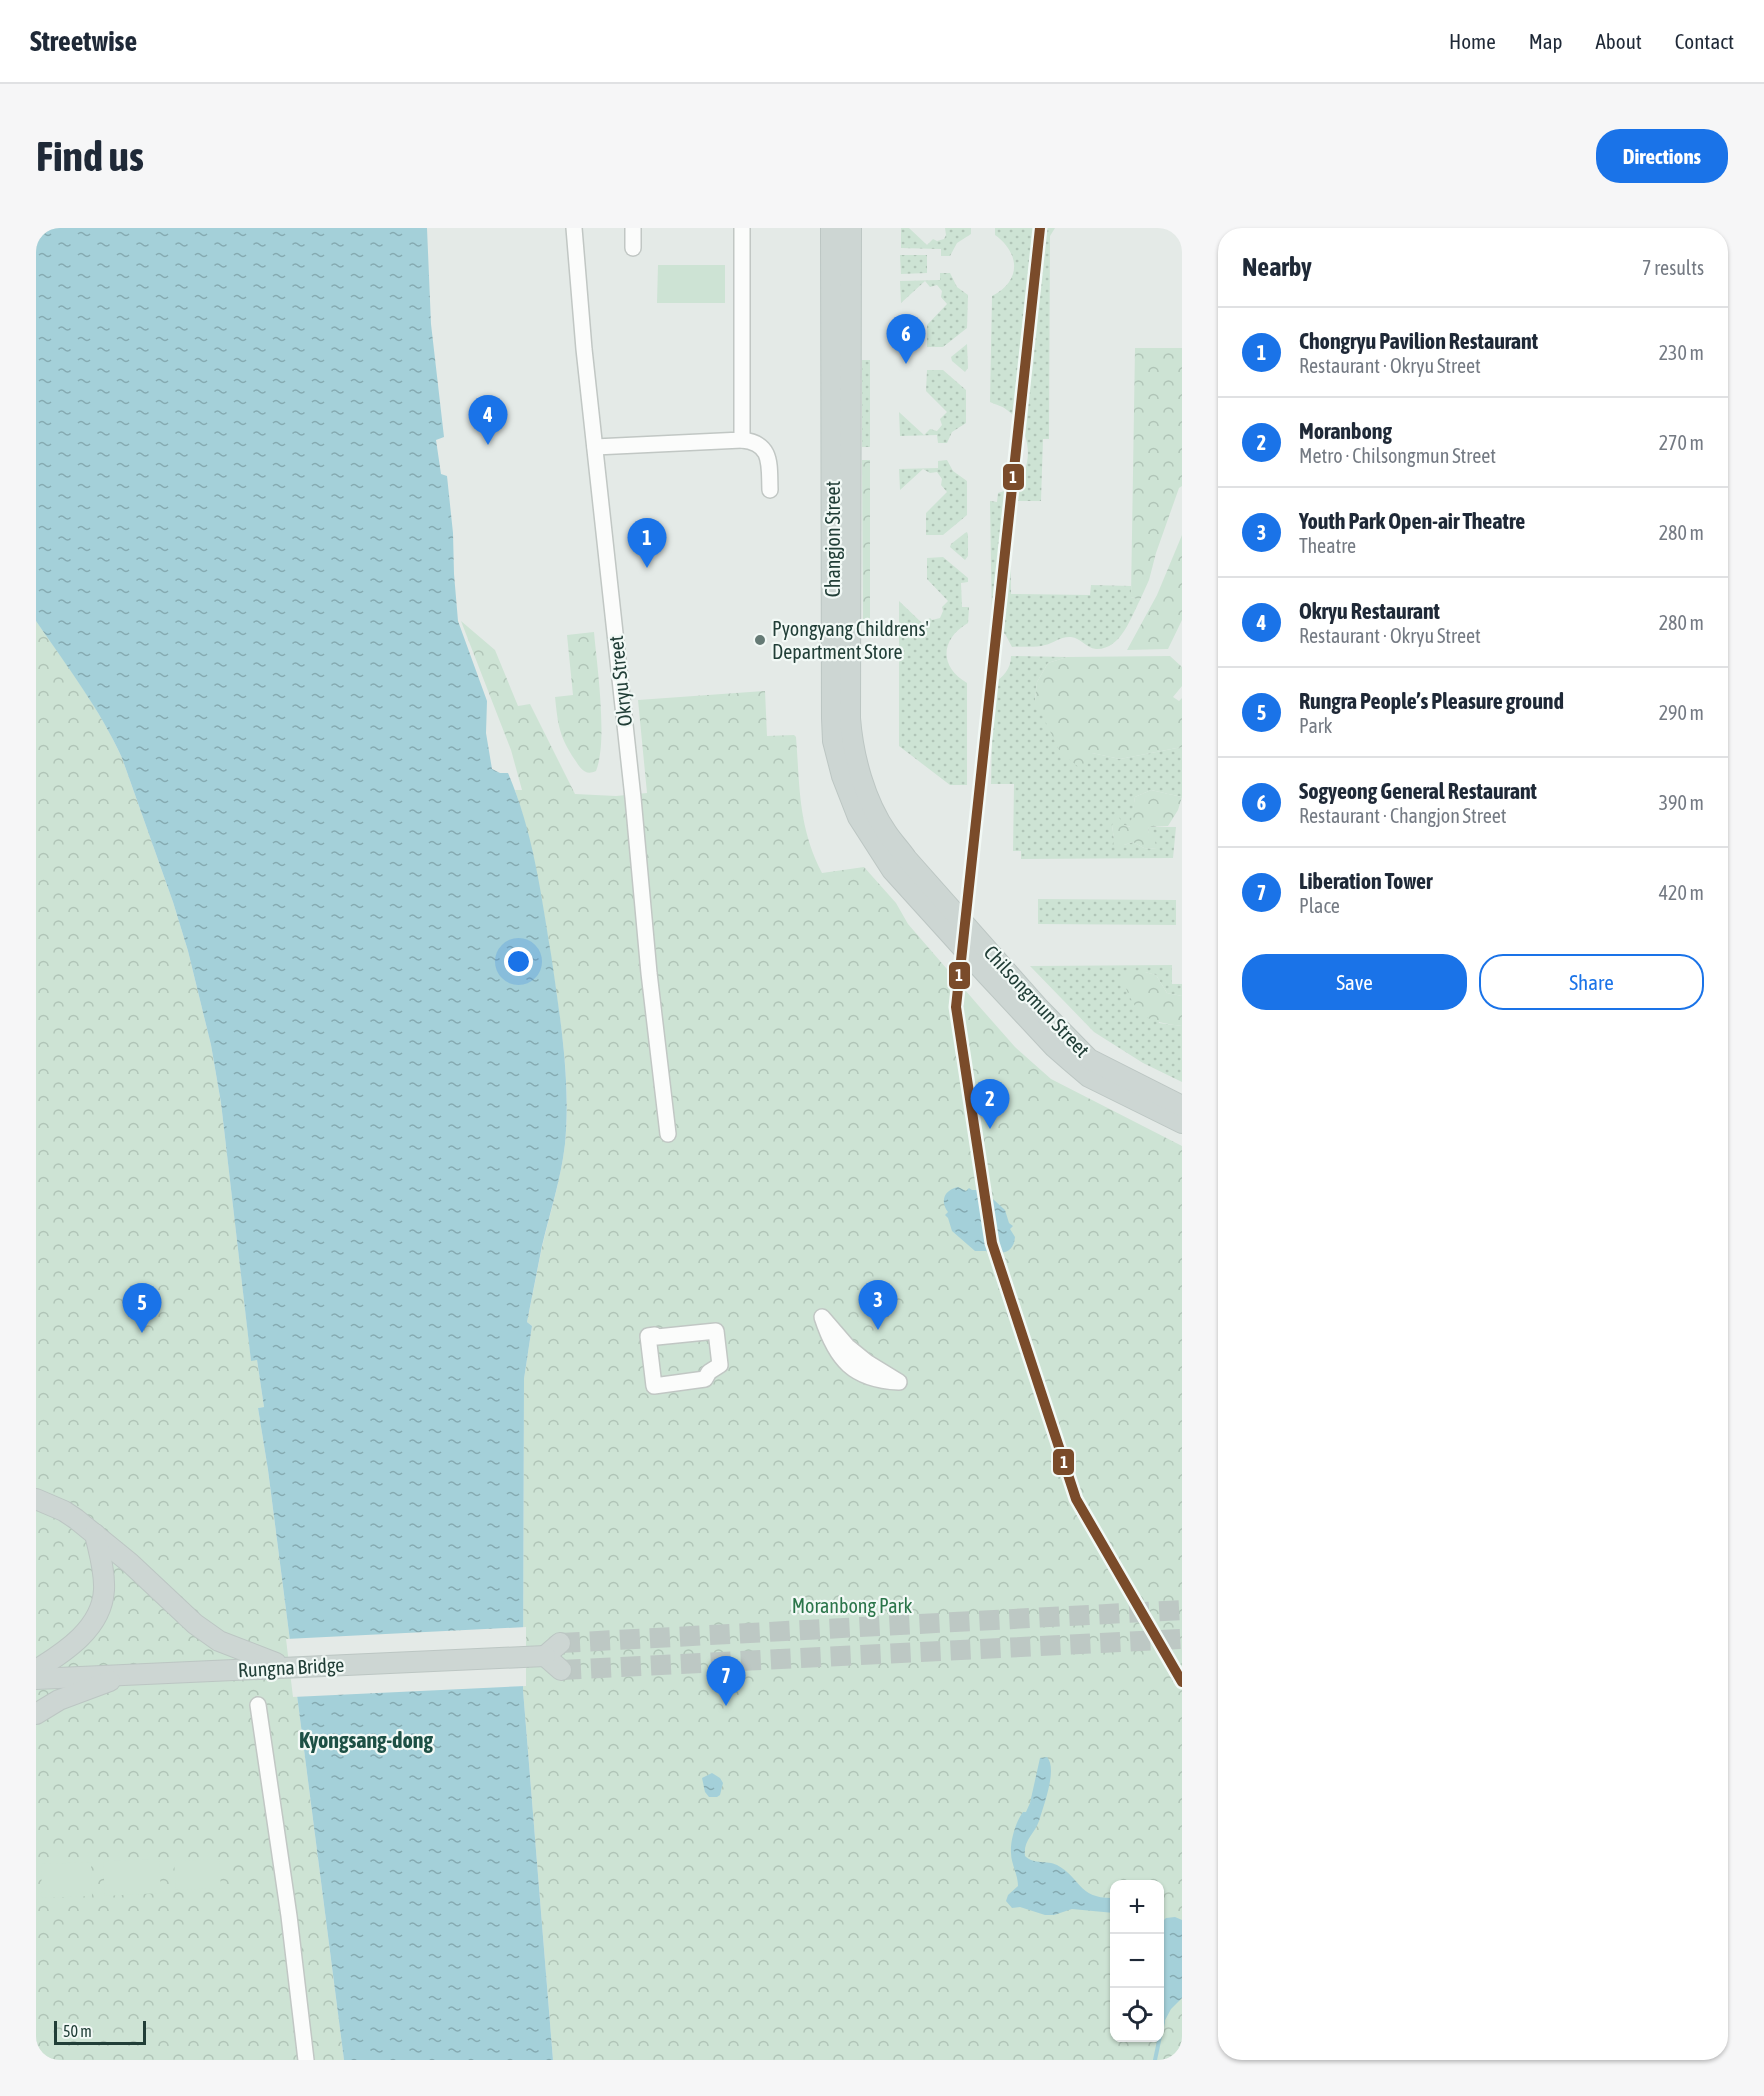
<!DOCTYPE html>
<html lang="en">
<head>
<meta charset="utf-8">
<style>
  body { margin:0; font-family:"Asap Condensed",sans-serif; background:#f6f6f7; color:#1f2937 }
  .controls { position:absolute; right:18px; bottom:18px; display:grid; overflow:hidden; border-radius:12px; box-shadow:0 2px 4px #0004 }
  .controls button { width:54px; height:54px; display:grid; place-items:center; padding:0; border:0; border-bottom:2px solid #e0e1e3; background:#fff; color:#1f2937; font:30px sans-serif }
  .scale { position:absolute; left:18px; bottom:15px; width:92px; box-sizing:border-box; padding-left:6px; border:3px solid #213e37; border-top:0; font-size:16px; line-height:21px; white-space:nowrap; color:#213e37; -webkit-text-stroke:4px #f2f9f6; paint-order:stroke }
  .you { position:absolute; left:483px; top:734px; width:21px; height:21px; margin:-15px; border:4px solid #fff; border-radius:50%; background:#1a73e8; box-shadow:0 0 0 9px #1a73e833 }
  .badge { display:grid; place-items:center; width:39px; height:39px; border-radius:50%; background:#1a73e8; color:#fff; font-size:20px; font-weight:700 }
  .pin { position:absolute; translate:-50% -50px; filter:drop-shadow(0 2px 3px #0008) }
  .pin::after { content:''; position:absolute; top:32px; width:21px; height:18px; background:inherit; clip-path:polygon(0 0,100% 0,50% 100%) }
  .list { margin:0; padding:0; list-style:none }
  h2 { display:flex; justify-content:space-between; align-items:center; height:78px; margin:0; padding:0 24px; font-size:26px }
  h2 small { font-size:20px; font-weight:400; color:#747a83 }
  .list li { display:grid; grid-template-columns:39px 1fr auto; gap:18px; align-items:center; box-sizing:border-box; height:90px; padding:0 24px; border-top:2px solid #e0e1e3 }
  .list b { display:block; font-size:22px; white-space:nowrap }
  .list p { margin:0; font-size:20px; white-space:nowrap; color:#747a83 }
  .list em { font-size:20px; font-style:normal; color:#747a83 }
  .actions { display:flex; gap:12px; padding:18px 24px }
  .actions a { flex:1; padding:14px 0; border:2px solid #1a73e8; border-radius:24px; text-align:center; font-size:21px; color:#1a73e8 }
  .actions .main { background:#1a73e8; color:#fff }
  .icon { flex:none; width:33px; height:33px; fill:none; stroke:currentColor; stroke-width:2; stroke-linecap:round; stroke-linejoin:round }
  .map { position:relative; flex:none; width:1146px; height:1832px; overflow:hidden; border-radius:24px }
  header { display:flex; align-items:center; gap:36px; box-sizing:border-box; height:84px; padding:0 30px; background:#fff; border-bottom:2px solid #e0e1e3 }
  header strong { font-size:28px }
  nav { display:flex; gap:33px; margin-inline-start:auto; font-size:21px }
  .intro { display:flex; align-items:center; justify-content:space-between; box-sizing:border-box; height:144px; padding:0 36px }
  h1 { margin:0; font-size:42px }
  .button { padding:15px 27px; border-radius:24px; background:#1a73e8; color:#fff; font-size:21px; font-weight:700 }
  main { display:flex; gap:36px; padding:0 36px }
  aside { flex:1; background:#fff; border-radius:24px; box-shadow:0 2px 4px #0004 }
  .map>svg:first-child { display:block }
  .grass { fill:url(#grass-dots) }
  .forest { fill:url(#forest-crowns); fill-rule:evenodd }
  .pitch { fill:#cde3d4 }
  .water { fill:url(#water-ripples) }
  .pier { fill:#e4eae7 }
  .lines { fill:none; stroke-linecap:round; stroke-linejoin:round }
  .stream { stroke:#a4d0d9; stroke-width:4 }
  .major-tunnel { stroke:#bdc8c4; stroke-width:20; stroke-dasharray:20 10; stroke-linecap:butt }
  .minor-casing { stroke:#c1c7c4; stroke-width:18 }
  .major-casing { stroke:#bcc6c3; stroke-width:22 }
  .minor { stroke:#fbfcfb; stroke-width:15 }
  .major { stroke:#cdd6d3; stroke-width:20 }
  .metro-1-casing { stroke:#f2f9f6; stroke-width:15 }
  .metro-1 { stroke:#7a4b2a; stroke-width:10 }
  .poi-dot { fill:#657a75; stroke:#f2f9f6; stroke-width:2 }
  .labels { text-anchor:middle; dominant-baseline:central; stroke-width:4.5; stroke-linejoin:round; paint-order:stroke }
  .street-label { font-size:20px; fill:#213e37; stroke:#f2f9f6 }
  .poi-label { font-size:20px; fill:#213e37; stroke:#f2f9f6; text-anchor:start }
  .park-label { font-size:20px; fill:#2b754a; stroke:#f2f9f6 }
  .quarter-label { font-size:22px; font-weight:bold; fill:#1d5045; stroke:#f2f9f6 }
  .line-badge { stroke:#f2f9f6; stroke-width:2 }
  .badge-label { font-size:16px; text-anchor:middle; font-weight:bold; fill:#fff }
</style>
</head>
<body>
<header>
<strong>Streetwise</strong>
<nav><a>Home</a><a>Map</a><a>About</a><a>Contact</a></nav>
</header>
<div class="intro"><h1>Find us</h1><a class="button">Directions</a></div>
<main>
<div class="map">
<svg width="1146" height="1832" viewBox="0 0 1146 1832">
  <defs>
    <pattern id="grass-dots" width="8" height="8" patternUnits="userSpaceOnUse" patternTransform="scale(1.5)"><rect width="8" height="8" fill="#cde3d4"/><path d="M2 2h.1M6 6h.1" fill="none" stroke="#b0c4b7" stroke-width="1.8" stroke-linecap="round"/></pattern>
    <pattern id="forest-crowns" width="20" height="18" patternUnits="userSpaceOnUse" patternTransform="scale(1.5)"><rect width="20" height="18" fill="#cde3d4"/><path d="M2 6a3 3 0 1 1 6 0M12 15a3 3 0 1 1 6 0" fill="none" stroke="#b0c4b7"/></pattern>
    <pattern id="water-ripples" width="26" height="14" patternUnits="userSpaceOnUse" patternTransform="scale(1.5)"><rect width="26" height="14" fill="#a4d0d9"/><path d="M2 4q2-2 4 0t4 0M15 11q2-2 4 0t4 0" fill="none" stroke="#85aab1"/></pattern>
  </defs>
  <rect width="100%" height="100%" fill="#e4eae7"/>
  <!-- grass -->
  <g class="grass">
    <polygon points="865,0 873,0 891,17 897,11 901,13 908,11 910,7 909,0 935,0 935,6 921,15 914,28 905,28 905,21 865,20"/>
    <path d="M959,0H1019L1014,8L1013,211H1007L1005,273H974L975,366L1054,367L1055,357L1095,358V369L1104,372C1095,389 1085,422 1060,421C1050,420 1045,410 1035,409C1025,408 1018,415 1009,417C999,420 987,418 976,419L969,406L956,399L954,273L961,274L962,265C968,263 975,262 979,257C1000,238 994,198 971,182C967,178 960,177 954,174L956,68C986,53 984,25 959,7Z"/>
    <polygon points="864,27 891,27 891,45 865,46"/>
    <polygon points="904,45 914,45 921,59 932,67 931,100 907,119 891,119 891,97 911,76 905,69 906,63 901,57 894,59 889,53 865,75 864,53 904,52"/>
    <polygon points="931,116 932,140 929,144 916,133 915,129"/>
    <rect x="826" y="132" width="8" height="87"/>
    <polygon points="891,142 907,142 930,162 930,195 916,204 911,215 902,215 901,207 864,208 863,184 888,207 894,201 901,203 906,197 904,191 911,184 890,163"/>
    <polygon points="911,232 917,243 931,253 931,287 907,307 890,307 890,285 911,264 905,257 906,251 901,244 894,245 887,241 864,262 863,241 902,240 902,233"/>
    <polygon points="929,305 931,304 932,307 932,328 929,332 914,319 915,316"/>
    <path d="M907,329L932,350V354L925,355L926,379H933L932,395C904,411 903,439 931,455V557H914L863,518V373L887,396L894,390L896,392L904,390L907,383L906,379L912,373L891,351V330Z"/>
    <path d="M975,428L1031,429L1012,435L1001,454L999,472L1056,525L1084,531L1146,519V569L1115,562L1099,569L1095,599L1088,597H1076L1078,611L1088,617L1097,614L1108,620L1120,621L1112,604L1113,599H1140L1137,630L985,631V623H977L978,556H955L957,456C967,449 975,441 975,428Z"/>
    <polygon points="1002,671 1140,672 1140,697 1002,696"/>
    <polygon points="1136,737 1136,756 1146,756 1146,768 1131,765 1120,747 1109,744 1123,795 1146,798 1146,854 1107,835 1058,804 994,738"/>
  </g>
  <!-- forest -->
  <g class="forest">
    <polygon points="1099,120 1146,120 1146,258 1143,260 1120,325 1113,352 1104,372 1095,369"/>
    <polygon points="826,232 834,232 834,395 827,395"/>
    <polygon points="1146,307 1146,392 1132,421 1091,422 1121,367"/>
    <path d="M0,393C31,437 64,481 86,530L137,674L152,723L175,817L185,875L215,1132H221L228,1179L222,1180L232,1242L308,1832H0Z"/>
    <path d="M425,393L459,422L482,478L494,476L539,566L580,568L611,565L602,472L729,463L731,508L758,507L760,509C764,560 762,598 786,645L828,639L860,675L872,696L942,777L979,819L1015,851L1146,918V1832H517L487,1462L488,1151L496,1098L491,1094C496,1069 501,1044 506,1019C514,985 525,951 529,916C535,856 525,796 516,736C507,677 498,619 479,562H486L475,522ZM1078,1656H1124V1810H1078Z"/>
    <path d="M558,404C561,438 572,513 560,543C549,548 545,541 539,532C523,508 522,497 519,469L537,467L531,407Z"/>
    <polygon points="1134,428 1146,439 1146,458 1137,469 1143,473 1146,470 1146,519 1084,531 1056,525 1045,541 1024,524 999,472 1001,454 1012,435 1031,429"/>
    <polygon points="1115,562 1146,569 1142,582 1132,598 1113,599 1112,604 1118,610 1121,621 1108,620 1097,614 1088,617 1076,618 1078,611 1076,597 1082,588 1088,597 1094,599 1099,569"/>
    <path d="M1109,744L1120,747L1131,765L1146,768V798C1107,793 1101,788 1086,751L1090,745Z"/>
  </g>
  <!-- pitch -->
  <g class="pitch">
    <polygon points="622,37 689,37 689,75 621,75"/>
    <polygon points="123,1631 125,1665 69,1668 67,1633"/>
    <polygon points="183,1631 185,1660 140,1662 138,1633"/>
    <polygon points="55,1634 56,1668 6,1670 5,1636"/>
  </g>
  <!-- water -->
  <g class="water">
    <path d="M0,0H391L395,96L408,209L400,212L405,246L411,248L417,305L418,346L422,393L451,473L450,505L456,541L464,545H472C497,603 505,665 515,726C524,789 535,852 529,916C525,951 514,984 506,1018C501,1043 496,1069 491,1094L496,1098L488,1151L487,1462L517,1832H308L232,1242L222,1180L228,1179L221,1132L215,1133L185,875L175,817L152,723L137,674L86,530C64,481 30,437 0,393Z"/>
    <path d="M922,959L930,963L933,960L936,962H947L969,982L973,995L977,998L974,1001L979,1009C978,1023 968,1028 956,1022L953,1025L950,1023H939L916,1003L912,990L909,987L912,984C904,973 908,962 922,959Z"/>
    <path d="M1011,1529C1022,1541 1007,1579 1003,1593C998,1607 987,1612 989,1628C998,1637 1011,1632 1021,1637C1045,1650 1042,1671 1078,1670V1685L1036,1681L1018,1687H1009L984,1679L976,1680L970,1673L972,1667L982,1658C982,1646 975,1636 975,1625C974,1613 980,1593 987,1584H990L994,1575L1004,1530Z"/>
    <polygon points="676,1545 684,1550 687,1555 684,1567 681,1569 673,1569 669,1564 666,1550"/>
    <polygon points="1139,1689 1146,1692 1146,1770 1135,1781 1126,1798 1124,1771 1124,1696 1130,1690"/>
  </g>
  <!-- pier -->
  <polygon class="pier" points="490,1399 490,1458 257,1469 250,1411"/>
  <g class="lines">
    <!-- stream -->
    <polyline class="stream" points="1119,1832 1127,1794"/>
    <!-- major-tunnel -->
    <g class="major-tunnel">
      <polyline points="524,1415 1146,1382"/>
      <polyline points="525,1442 1146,1411"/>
    </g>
    <defs>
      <g id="minor">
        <polyline points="538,0 548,121 597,570 613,745 632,906"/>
        <polyline points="597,20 597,0"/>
        <path d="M706,212C737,215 733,237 734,262"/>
        <polyline points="559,219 706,212 706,0"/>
        <path d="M786,1089L811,1118L832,1135L863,1154C817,1152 800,1132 786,1089Z"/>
        <polygon points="680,1103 684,1137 673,1144 669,1151 618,1158 612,1108 619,1107 621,1109"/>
        <polyline points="222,1477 253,1688 270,1832"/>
      </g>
      <g id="major">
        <polyline points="795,0 796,490 797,513 806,548 822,589 856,642 951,747 1018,819 1034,833 1053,849 1146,895"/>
        <path d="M815,0L814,490C817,529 829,573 851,605C857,614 865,622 871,631L1003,780L1053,831L1146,878"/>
        <polyline points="0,1271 28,1283 40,1291 94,1335 159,1396 183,1413 240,1435"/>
        <polyline points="509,1428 525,1442"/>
        <polyline points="509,1428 524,1415"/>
        <path d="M0,1442C29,1424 66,1400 68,1362C69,1343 63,1324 59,1306"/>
        <polyline points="0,1451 509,1428"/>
        <polyline points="0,1486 23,1472 74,1453"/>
      </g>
    </defs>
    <!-- minor casing -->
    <use href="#minor" class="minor-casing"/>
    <!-- major casing -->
    <use href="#major" class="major-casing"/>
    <!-- minor -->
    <use href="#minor" class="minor"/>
    <!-- major -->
    <use href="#major" class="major"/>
    <defs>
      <polyline id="metro-1" points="1004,0 920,779 956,1015 1040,1271 1146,1454"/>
    </defs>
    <!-- metro-1 casing -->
    <use href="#metro-1" class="metro-1-casing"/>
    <!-- metro-1 -->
    <use href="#metro-1" class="metro-1"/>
  </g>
  <!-- markers -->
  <circle class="poi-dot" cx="724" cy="412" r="6"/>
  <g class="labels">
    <!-- street labels -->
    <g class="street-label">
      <text transform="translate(796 311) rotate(-90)">Changjon Street</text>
      <text transform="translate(584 453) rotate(-96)">Okryu Street</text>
      <text transform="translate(1001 773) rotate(47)">Chilsongmun Street</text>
      <text transform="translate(255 1439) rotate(-3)">Rungna Bridge</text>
    </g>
    <!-- poi labels -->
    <g class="poi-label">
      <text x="736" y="400">Pyongyang Childrens'<tspan x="736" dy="23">Department Store</tspan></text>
    </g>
    <!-- park labels -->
    <g class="park-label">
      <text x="816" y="1377">Moranbong Park</text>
    </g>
    <!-- quarter labels -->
    <g class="quarter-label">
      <text x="330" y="1512">Kyongsang-dong</text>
    </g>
  </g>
  <g class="line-badge">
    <rect x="966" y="235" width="23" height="28" rx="6" fill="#7a4b2a"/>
    <rect x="912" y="733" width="23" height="29" rx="6" fill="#7a4b2a"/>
    <rect x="1016" y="1220" width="23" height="28" rx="6" fill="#7a4b2a"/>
  </g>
  <g class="badge-label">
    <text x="977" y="255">1</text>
    <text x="923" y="753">1</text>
    <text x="1028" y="1240">1</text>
  </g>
</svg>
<div class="controls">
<button>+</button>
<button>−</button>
<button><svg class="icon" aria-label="locate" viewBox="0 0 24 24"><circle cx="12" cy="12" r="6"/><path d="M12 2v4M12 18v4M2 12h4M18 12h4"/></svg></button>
</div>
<div class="scale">50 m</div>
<div class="you"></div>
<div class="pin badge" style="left:611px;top:340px">1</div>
<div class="pin badge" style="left:954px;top:901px">2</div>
<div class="pin badge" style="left:842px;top:1102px">3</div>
<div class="pin badge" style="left:452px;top:217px">4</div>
<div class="pin badge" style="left:106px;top:1105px">5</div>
<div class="pin badge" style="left:870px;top:136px">6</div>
<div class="pin badge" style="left:690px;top:1478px">7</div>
</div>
<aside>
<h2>Nearby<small>7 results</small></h2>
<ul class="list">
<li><span class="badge">1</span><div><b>Chongryu Pavilion Restaurant</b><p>Restaurant · Okryu Street</p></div><em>230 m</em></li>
<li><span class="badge">2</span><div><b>Moranbong</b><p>Metro · Chilsongmun Street</p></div><em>270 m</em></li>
<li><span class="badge">3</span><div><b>Youth Park Open-air Theatre</b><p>Theatre</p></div><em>280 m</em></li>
<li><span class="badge">4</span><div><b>Okryu Restaurant</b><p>Restaurant · Okryu Street</p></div><em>280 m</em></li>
<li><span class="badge">5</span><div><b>Rungra People’s Pleasure ground</b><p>Park</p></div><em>290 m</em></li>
<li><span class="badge">6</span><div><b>Sogyeong General Restaurant</b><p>Restaurant · Changjon Street</p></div><em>390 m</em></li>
<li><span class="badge">7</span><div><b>Liberation Tower</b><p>Place</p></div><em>420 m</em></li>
</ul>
<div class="actions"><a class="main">Save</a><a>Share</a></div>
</aside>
</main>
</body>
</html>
